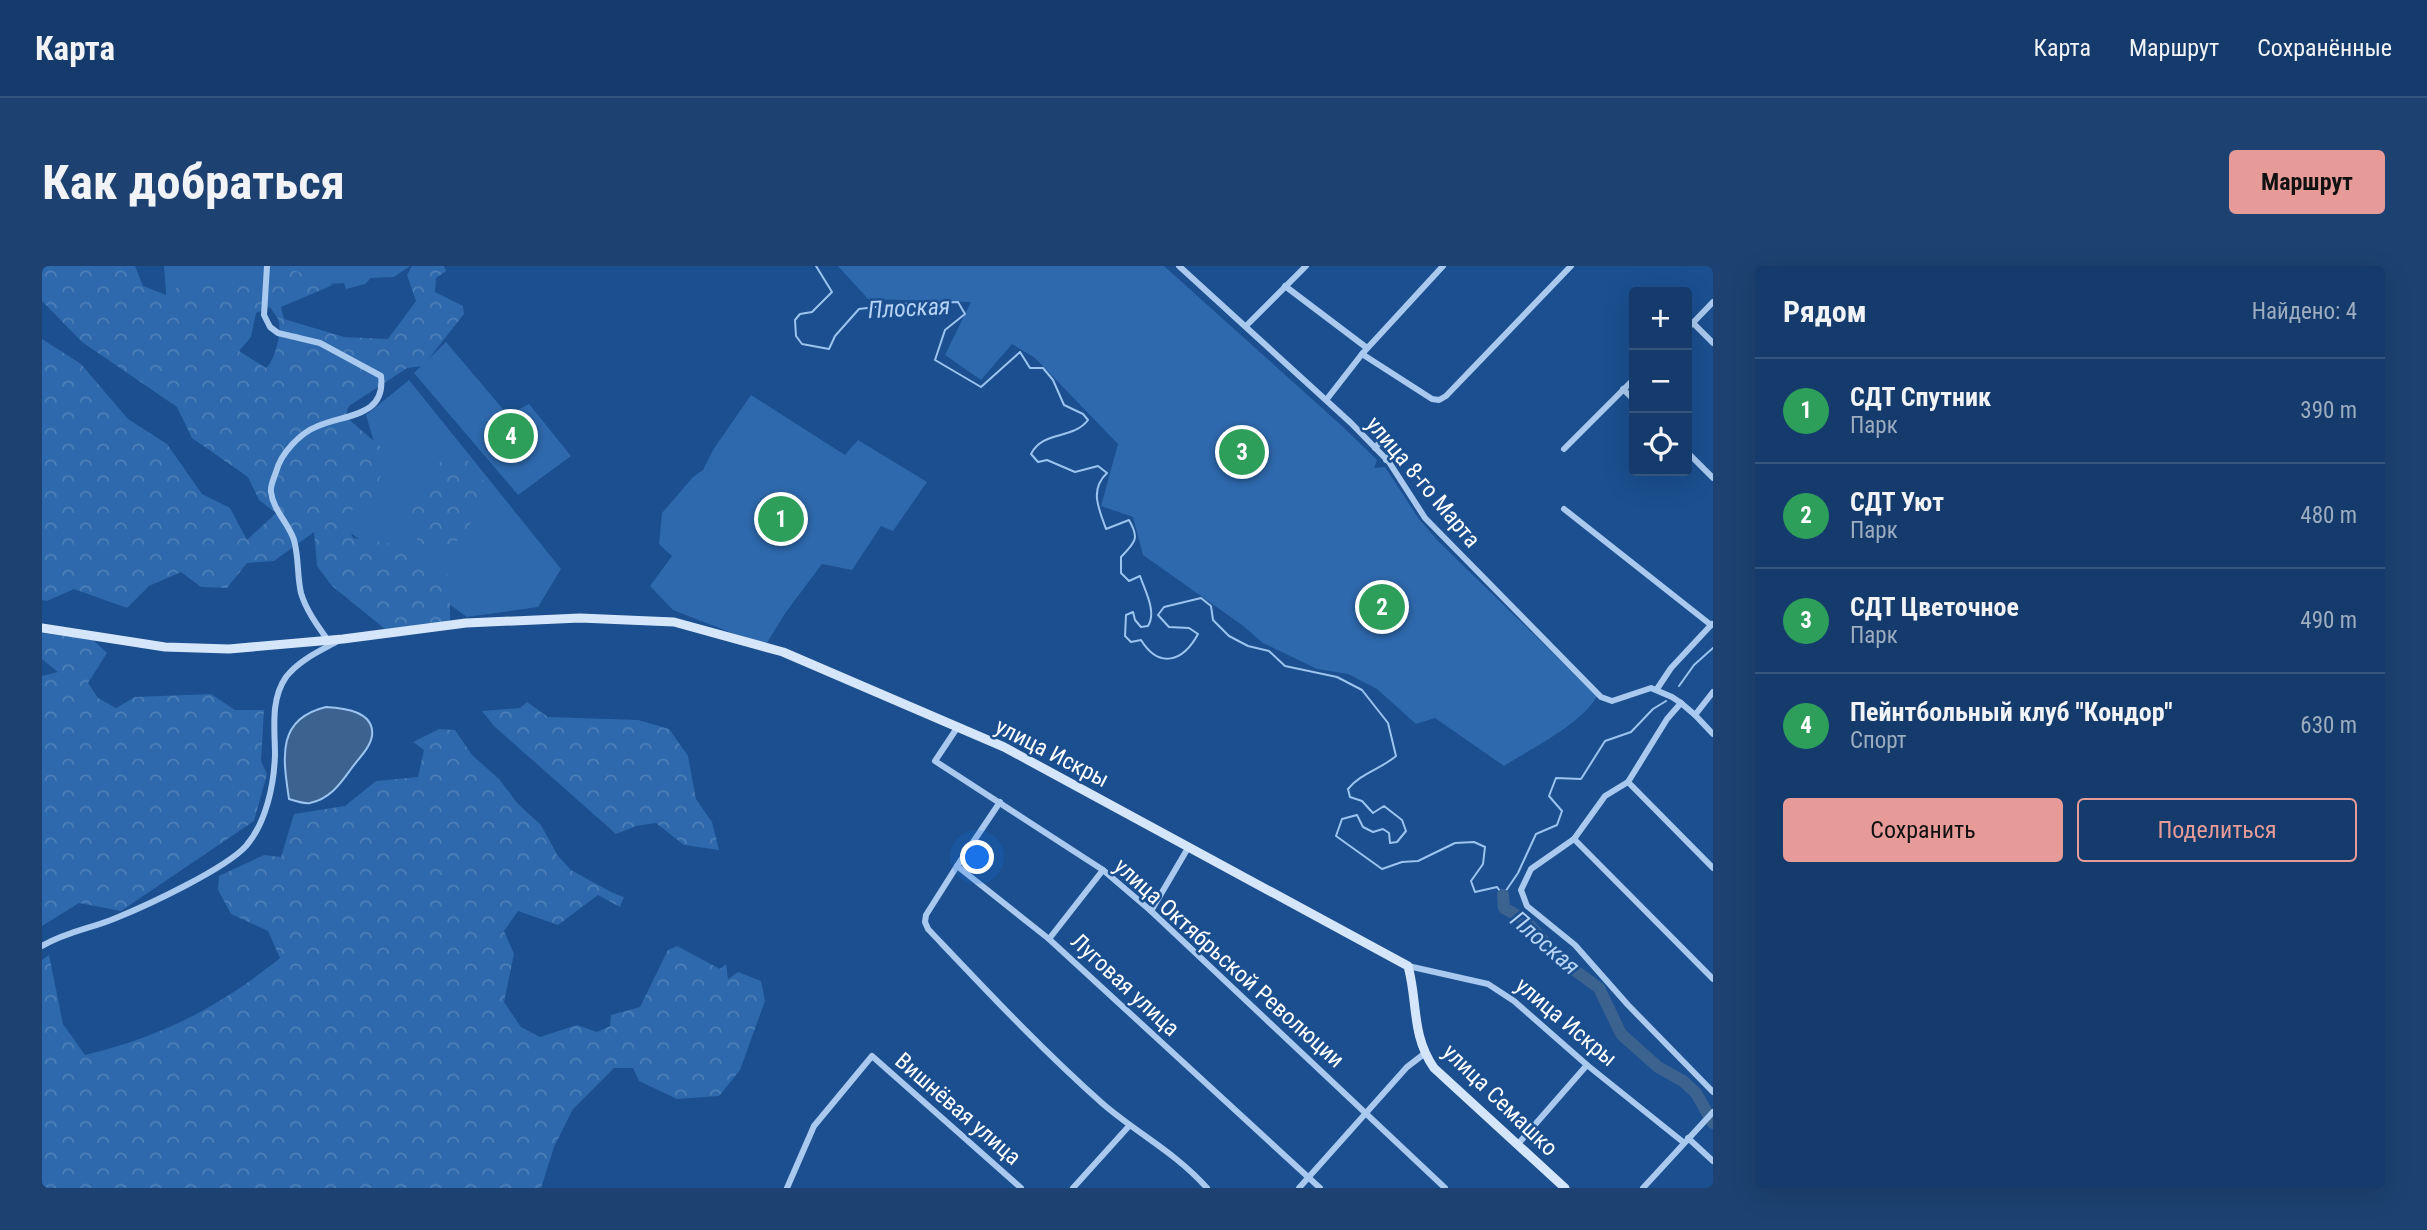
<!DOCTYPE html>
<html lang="ru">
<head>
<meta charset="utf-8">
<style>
  body { margin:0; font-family:"Roboto Condensed",sans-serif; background:#1d4271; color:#f1f3f6 }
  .controls { position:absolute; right:21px; top:21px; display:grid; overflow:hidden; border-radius:7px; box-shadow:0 7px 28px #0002 }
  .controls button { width:63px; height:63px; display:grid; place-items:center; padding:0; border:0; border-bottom:2px solid #33557e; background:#143b6b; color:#f1f3f6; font:35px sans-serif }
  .you { position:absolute; left:936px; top:592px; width:24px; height:24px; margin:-18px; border:5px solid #fff; border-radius:50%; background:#1a73e8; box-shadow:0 0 0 10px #1a73e833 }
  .badge { display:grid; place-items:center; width:46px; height:46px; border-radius:50%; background:#e69b98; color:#fff; font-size:23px; font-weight:700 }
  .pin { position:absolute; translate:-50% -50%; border:4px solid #fff; box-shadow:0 2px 7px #0006 }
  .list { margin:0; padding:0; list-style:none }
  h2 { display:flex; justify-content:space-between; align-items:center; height:91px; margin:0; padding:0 28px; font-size:30px }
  h2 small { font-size:23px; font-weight:400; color:#9dadc1 }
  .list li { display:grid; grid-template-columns:46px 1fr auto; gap:21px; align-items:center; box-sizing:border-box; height:105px; padding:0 28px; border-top:2px solid #33557e }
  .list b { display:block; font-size:26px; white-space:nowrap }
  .list p { margin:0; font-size:23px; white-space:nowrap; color:#9dadc1 }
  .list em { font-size:23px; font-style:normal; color:#9dadc1 }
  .actions { display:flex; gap:14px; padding:21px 28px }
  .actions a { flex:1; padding:16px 0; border:2px solid #e69b98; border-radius:7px; text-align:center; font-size:24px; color:#e69b98 }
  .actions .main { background:#e69b98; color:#111 }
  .icon { flex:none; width:38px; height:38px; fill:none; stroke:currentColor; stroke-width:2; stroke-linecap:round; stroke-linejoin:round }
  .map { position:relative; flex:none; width:1671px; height:922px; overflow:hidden; border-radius:7px }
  header { display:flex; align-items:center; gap:42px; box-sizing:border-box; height:98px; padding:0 35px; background:#143b6b; border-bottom:2px solid #33557e }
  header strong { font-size:33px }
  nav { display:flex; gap:38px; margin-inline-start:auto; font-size:24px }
  .intro { display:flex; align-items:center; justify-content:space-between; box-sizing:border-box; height:168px; padding:0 42px }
  h1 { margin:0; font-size:49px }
  .button { padding:18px 32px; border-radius:7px; background:#e69b98; color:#111; font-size:24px; font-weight:700 }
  main { display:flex; gap:42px; padding:0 42px }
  aside { flex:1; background:#143b6b; border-radius:7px; box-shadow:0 7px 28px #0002 }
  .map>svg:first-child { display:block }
  .green { fill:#2e69ad }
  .forest { fill:url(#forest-crowns); fill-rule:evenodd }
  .water { fill:#3c6290; stroke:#9cc4f0; stroke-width:2 }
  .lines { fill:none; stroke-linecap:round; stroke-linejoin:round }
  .stream { stroke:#9cc4f0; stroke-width:2 }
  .river { stroke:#3c6290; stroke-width:12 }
  .street { stroke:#a9c9ee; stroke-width:6 }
  .secondary { stroke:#d6e6fa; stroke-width:9 }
  .labels { text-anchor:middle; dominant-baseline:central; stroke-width:5; stroke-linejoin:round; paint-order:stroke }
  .street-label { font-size:23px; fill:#fff; stroke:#1b4f8f }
  .water-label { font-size:24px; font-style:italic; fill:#b5d3f5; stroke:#1b4f8f }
</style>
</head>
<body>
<header>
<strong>Карта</strong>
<nav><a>Карта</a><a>Маршрут</a><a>Сохранённые</a></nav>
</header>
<div class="intro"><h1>Как добраться</h1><a class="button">Маршрут</a></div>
<main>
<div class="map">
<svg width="1671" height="922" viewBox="0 0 1671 922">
  <defs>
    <pattern id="forest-crowns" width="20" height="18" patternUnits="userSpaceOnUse" patternTransform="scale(1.75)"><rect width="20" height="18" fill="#2e69ad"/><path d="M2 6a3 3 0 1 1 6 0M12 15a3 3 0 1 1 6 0" fill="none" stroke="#4d80b9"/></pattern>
  </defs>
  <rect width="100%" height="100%" fill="#1b4f8f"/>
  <!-- green -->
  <g class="green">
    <polygon points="122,0 368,0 352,11 329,12 323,18 304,23 302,17 286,18 125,40"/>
    <path d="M796,0H1122L1300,160L1335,194L1332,202L1343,201L1377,253L1397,276L1555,430C1540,458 1490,482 1462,500L1393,452L1374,458L1335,423L1306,408L1275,403L1221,377L1200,359L1101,289L1091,251L1059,240L1076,178L993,92L970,78L939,114L903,89L929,36L826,33Z"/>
    <polygon points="404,76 466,149 487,138 529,190 476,229 372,107"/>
    <polygon points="367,114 519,303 496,341 425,351 292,255 338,197 324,149"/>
    <polygon points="709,129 803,189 816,174 885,216 851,265 839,260 810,304 780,298 744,346 723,380 631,344 608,320 630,290 617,278 620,247 651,211 661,204 671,184"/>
  </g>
  <!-- forest -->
  <g class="forest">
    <path d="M0,0H93L101,20L124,29L149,12L230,23L248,3L291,19L239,41L242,53L302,71L346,73L374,35L365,9L370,0H402L404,5L394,12L393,26L421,40L422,48L381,100L365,102L307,140L303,150L348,189L328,234L311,242L305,258L311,272L346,277L411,312L408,322V356L343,363L290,320L275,300L272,266L232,295L205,297L185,322L159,321L139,306L107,320L85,342L32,323L5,335L0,334V73L39,98L86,153L125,178L160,228L188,242L205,274L234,247L217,234L206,211L150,172L135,141L40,76L0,35ZM228,41C230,45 236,51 237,56C239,69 233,94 224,102L197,85L209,71L214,47Z"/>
    <polygon points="408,184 429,197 451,228 405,288 376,276 366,249 375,225"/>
    <polygon points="0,367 51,374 65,387 46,417 56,432 74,442 93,431 169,428 193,444 222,444 219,495 225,508 212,555 79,645 37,637 0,660 0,410 16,406 0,393"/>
    <polygon points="485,436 506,451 596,454 627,463 646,490 654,533 670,556 677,584 642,579 614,557 594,560 574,568 452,460 440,445 478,442"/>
    <path d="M397,463L413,464L430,489L457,513L476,538L499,559L516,590L529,604L569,626L582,631L578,641L556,629L516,659L476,645L462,665L472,688L462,736L479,761L498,771L535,759L555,766L568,760L569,749L598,741L626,684L635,680L678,703L684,698L686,713L696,706L719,715L723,735L698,804L677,830L635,833L597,815L591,802H572L531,843L512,881L499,922H0V694L7,689L21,758L43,789C119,771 177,741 238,692L226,665L189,648L176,624L177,610L222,589L239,591L252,548L303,540L334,515L376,511L382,484L371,476Z"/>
  </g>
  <!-- water -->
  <path class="water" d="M284,441C301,442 333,445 330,470C328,482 316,493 309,503C298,518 288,533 268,537C262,538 253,535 247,533C241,492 234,453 284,441Z"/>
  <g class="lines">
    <!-- stream -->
    <g class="stream">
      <path d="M774,0L790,26L770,46L758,48L753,54L754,70L760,78L787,83L793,70L817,43L858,38L916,36L923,48L903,64L893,94L939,121L978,86L988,102H1001L1011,114L1022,139L1041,148L1046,154C1031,174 1001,164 989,188L996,196L1005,194L1033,206L1056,200L1065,207C1047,224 1057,243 1064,263L1087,254C1098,273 1093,276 1079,291V307L1087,315L1098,310C1103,325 1115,346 1106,360L1099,361L1093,354L1091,346L1084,349L1083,370L1089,376L1099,374C1117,403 1141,396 1156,368L1147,362L1127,361L1116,349L1122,341L1159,332L1169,340L1171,354L1187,370L1206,380L1227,385L1243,400L1295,411L1320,424L1346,457L1354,490C1339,503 1319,507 1306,523L1308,531L1320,535L1331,547L1342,540L1360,554L1364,565L1355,576L1348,577L1347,567L1341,563L1331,566L1321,561L1315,549L1300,553L1294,570L1340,603L1360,596L1376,595L1413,577L1432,576L1443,581L1441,598L1429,615L1433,626L1455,621L1461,629L1476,607L1494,568L1515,559L1520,545L1507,530L1514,512L1539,513L1563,475L1589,466L1611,443L1624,435"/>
      <polyline points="1637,420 1652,399 1671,382"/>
    </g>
    <!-- river -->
    <polyline class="river" points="1461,629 1462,642 1483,654 1520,695 1557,722 1579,768 1616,801 1641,815 1654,827 1671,857"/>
    <!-- street -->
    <g class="street">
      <path d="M225,0L222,49L228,61L236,67L278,77L339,110C344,152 302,148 276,160C258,167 239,187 234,206C232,212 228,220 229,226C231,244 247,258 252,274C257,292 255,310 259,327C264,344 275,359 285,373"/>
      <polyline points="1137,0 1309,157 1347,196 1383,252 1559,431 1570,435 1609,422 1630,431 1639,437"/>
      <polyline points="1243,20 1325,82"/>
      <polyline points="1651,57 1671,77"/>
      <polyline points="1204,60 1264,0"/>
      <polyline points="1645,63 1671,36"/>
      <polyline points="1320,88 1390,133 1397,134 1404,130 1529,0"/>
      <polyline points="1581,123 1592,134"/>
      <polyline points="1285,133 1320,88 1401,0"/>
      <polyline points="1333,182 1343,170"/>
      <polyline points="1522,183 1592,113"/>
      <polyline points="1645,186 1671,212"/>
      <polyline points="1344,194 1355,181"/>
      <polyline points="1522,243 1669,359"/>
      <polyline points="1615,423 1629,402 1670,358"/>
      <polyline points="1671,426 1653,449 1639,437 1625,453 1586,516 1563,530 1532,573 1489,603 1479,624 1485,640 1533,679 1586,739 1671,826"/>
      <polyline points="1653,449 1671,468"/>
      <polyline points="915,462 893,495 1061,604 1109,645 1403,922"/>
      <polyline points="1586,516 1671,602"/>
      <polyline points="958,536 915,600 1007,673 1278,922"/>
      <polyline points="1532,573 1671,713"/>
      <path d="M915,600L884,649L883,656L886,663C943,723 999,783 1061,838C1096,868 1134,887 1165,922"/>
      <polyline points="1109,645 1146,582"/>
      <polyline points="1007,673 1061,604"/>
      <path d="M0,680C26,665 48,663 74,652C106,639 183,603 204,580C224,557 232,519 233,489C233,464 228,434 244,411C257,394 278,385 296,375"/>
      <polyline points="1366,700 1446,718 1472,735 1545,799 1641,876"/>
      <polyline points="1646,872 1671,895"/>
      <polyline points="1476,878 1545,799"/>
      <polyline points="745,922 772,860 830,790 979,922"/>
      <polyline points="1031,922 1087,860"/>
      <polyline points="1257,922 1365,801 1382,788"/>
      <polyline points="1601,922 1671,846"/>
    </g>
    <!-- secondary -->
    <path class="secondary" d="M0,362L123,381L187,383L301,373L424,357L538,352L632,356L741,386L962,481L1366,700C1376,736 1369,769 1392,802L1523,922"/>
  </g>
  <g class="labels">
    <!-- street labels -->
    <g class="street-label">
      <text transform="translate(1381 216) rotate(50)">улица 8-го Марта</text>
      <text transform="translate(1010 487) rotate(27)">улица Искры</text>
      <text transform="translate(1187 697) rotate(42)">улица Октябрьской Революции</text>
      <text transform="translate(1083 719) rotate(43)">Луговая улица</text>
      <text transform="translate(1524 756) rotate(40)">улица Искры</text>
      <text transform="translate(1458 834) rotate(44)">улица Семашко</text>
      <text transform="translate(916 843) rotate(41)">Вишнёвая улица</text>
    </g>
    <!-- water labels -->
    <g class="water-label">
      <text transform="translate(867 42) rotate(-3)">Плоская</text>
      <text transform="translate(1503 677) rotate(41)">Плоская</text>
    </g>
  </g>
</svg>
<div class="controls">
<button>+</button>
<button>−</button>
<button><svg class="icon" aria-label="locate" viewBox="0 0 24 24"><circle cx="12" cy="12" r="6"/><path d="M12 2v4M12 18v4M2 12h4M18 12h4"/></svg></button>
</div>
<div class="you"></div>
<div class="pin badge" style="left:739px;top:253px;background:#2e9e5b">1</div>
<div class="pin badge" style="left:1340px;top:341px;background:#2e9e5b">2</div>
<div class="pin badge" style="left:1200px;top:186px;background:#2e9e5b">3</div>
<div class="pin badge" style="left:469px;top:170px;background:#2e9e5b">4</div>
</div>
<aside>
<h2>Рядом<small>Найдено: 4</small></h2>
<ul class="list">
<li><span class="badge" style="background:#2e9e5b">1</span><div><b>СДТ Спутник</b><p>Парк</p></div><em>390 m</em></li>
<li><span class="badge" style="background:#2e9e5b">2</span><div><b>СДТ Уют</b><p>Парк</p></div><em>480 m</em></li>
<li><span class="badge" style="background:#2e9e5b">3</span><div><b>СДТ Цветочное</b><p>Парк</p></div><em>490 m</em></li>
<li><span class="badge" style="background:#2e9e5b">4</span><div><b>Пейнтбольный клуб &quot;Кондор&quot;</b><p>Спорт</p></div><em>630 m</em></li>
</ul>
<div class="actions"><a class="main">Сохранить</a><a>Поделиться</a></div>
</aside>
</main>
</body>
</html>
